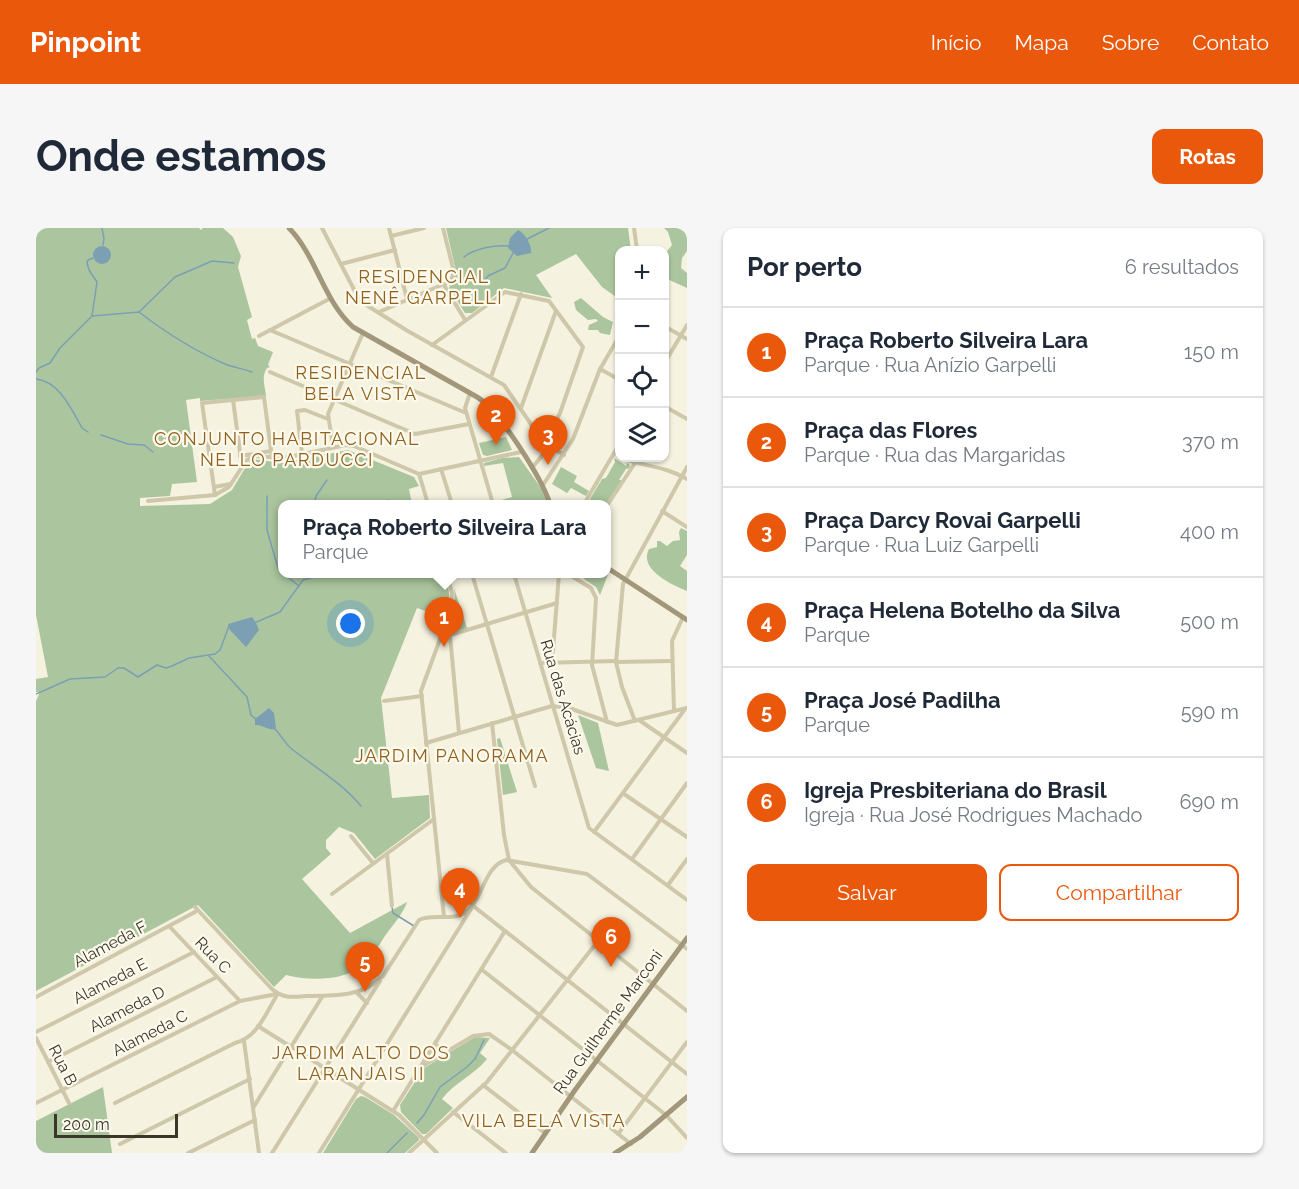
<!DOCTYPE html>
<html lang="pt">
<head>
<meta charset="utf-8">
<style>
  body { margin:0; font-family:Raleway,sans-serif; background:#f6f6f7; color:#1f2937 }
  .controls { position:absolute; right:18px; top:18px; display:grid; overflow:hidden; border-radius:12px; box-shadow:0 2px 4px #0004 }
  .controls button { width:54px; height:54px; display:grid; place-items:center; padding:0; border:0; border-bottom:2px solid #e0e1e3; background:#fff; color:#1f2937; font:30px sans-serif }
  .scale { position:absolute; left:18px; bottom:15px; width:124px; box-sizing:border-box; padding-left:6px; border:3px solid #3c352a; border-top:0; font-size:16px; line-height:21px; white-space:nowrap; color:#3c352a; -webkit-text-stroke:4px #fcfaed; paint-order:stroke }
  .you { position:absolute; left:315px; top:396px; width:21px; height:21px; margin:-15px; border:4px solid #fff; border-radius:50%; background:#1a73e8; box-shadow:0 0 0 9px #1a73e833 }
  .badge { display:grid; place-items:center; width:39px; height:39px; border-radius:50%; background:#ea580c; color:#fff; font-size:20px; font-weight:700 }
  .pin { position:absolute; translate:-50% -50px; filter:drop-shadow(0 2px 3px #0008) }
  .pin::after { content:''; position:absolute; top:32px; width:21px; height:18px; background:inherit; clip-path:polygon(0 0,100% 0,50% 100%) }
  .popup { position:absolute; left:242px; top:272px; width:333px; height:78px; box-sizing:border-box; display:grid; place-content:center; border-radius:12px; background:#fff; filter:drop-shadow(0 2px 4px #0005); font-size:20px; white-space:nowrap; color:#747a83 }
  .popup b { font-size:22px; color:#1f2937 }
  .popup::after { content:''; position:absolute; left:50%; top:100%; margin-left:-12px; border:12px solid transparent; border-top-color:#fff }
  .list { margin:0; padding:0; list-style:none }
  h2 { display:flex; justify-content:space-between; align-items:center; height:78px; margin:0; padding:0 24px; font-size:26px }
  h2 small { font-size:20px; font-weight:400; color:#747a83 }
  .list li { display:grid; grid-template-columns:39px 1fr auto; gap:18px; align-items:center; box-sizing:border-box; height:90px; padding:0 24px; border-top:2px solid #e0e1e3 }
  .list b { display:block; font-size:22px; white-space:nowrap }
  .list p { margin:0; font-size:20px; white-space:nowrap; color:#747a83 }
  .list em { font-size:20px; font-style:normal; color:#747a83 }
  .actions { display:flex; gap:12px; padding:18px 24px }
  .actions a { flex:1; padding:14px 0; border:2px solid #ea580c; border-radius:12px; text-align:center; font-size:21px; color:#ea580c }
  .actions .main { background:#ea580c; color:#fff }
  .icon { flex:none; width:33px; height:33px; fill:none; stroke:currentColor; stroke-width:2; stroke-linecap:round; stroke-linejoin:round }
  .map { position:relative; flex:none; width:651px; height:925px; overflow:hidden; border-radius:12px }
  header { display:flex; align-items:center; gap:36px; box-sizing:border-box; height:84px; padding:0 30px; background:#ea580c; color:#fff }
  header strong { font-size:28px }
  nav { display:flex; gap:33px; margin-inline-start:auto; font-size:21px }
  .intro { display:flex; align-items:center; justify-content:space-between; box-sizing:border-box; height:144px; padding:0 36px }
  h1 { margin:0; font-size:42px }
  .button { padding:15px 27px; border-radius:12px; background:#ea580c; color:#fff; font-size:21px; font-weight:700 }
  main { display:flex; gap:36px; padding:0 36px }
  aside { flex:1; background:#fff; border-radius:12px; box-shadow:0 2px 4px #0004 }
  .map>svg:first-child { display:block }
  .green { fill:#abc69e }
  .water { fill:#7c9fb4 }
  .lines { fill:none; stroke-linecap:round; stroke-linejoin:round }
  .stream { stroke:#7c9fb4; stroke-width:1.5 }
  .street { stroke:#cfc7aa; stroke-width:4 }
  .secondary { stroke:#a3977b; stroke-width:5 }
  .labels { text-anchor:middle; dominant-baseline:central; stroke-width:4.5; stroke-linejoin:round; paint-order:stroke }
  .street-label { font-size:16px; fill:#3c352a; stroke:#fcfaed }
  .neighbourhood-label { font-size:18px; letter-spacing:1.5px; fill:#91601d; stroke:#fcfaed }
</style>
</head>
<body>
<header>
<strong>Pinpoint</strong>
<nav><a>Início</a><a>Mapa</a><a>Sobre</a><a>Contato</a></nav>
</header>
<div class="intro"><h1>Onde estamos</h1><a class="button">Rotas</a></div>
<main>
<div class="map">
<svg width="651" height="925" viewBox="0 0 651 925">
  <rect width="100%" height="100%" fill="#f5f2e0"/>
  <!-- green -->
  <g class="green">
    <path d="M0,0H163L165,2L167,0H187L197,9L205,28L202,39L216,89L211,92L216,111L219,110L222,118L237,124L232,137L234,139L231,140C225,149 229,158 230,168L164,173V170L150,172L161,254L136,256L134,268L104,270V278L174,276L196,262L212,235L217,231L246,235L312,222L378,249L383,258L373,261L376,276H246V346H409C414,362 415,374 410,390L381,380L345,470L356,570L393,567L394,590L339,631L318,605L303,599L290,612V620L295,626L266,651L314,705L371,674C368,684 358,696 351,705C343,716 337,730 326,738C308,753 272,753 250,747L238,759L162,677L0,763V473L4,464H0V451L12,449L0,387Z"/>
    <polygon points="410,0 592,0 595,22 584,22 583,71 566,59 540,26 500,47 516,70 468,60 436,85 429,85 413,60 420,43"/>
    <polygon points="628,0 651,0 651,23 646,30 645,40 651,45 651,60 629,50 629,26 636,17 632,4"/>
    <polygon points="545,70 567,89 577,94 574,107 564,105 562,102 552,102 553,97 562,93 560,91 552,92 540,82 538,74"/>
    <polygon points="470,209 476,222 451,228 447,227 443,215"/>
    <polygon points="483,229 505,260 512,276 460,276 459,274 476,269 467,235 448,238 448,235 466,230"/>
    <polygon points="578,230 590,238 591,235 593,236 594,240 590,241 583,252 586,252 570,276 558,276 554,271 566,251 570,250 579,234"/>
    <polygon points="525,239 541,248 538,254 553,263 550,268 535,260 531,265 516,256"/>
    <path d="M645,300L651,303V327L644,338L651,343V363C636,357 602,341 613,321L621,319V313H624L631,318L637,313L644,312L643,304Z"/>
    <polygon points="570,343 573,344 564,367 560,359 548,351 552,346 570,346"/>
    <path d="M418,360L431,400L419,403L416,401C415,387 420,374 418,360Z"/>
    <polygon points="542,487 562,495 573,543 560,540"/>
    <polygon points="464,510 481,564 467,567 461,511"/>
    <path d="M439,809L454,810L444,825L451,831C438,847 418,855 406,871L417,880L390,906H386L365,884L364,877L388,840Z"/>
    <polygon points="67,859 76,925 0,925 0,893"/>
    <polygon points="325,868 329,869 358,887 383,910 383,912 369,925 287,925 320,871"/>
  </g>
  <!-- water -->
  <g class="water">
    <path d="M482,2C489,5 496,17 495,25L481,28L472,20L474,10Z"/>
    <circle cx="66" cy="27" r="9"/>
    <polygon points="216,389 220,395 223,402 210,419 194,402 192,396"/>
    <path d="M233,480L238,485L240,501C232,503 227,496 219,497V491Z"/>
  </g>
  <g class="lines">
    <!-- stream -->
    <g class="stream">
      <polyline points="66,0 68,11 67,17"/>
      <polyline points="491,11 513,0"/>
      <path d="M428,29C439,20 459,17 473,18"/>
      <polyline points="444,57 452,48 469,40 477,25"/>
      <polyline points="103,84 139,49 176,33 198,35"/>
      <path d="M56,88L103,84C129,104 159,123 189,136C197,139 207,141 216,144"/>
      <polyline points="0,144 3,140 14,135 24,120 56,88 61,54 53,42 51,35 52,32 57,30"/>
      <path d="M0,151C23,153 36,182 46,200L52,204"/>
      <polyline points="65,207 92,216 108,217 117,224"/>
      <polyline points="231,268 231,302 242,340 246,344"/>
      <polyline points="278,276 280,268 291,252"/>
      <polyline points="350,276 352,272"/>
      <polyline points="248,346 263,358"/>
      <polyline points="218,395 244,384 267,352 289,346"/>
      <polyline points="173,428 211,469 215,487 221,492"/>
      <polyline points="0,466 34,451 69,449 82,440 88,440 102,449 121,437 130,440 136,438 153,430 179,426 184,422 193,398"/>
      <path d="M239,501C245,507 249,516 257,522C280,540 306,555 325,578"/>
      <polyline points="356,679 357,685 378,698"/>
      <polyline points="381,895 388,887 404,859 431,839 439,831 448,812"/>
      <polyline points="351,925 371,905"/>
    </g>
    <!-- street -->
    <g class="street">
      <polyline points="286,0 324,73 370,102 468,157 508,215 528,227"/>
      <polyline points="353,0 371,71"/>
      <polyline points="598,0 601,22"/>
      <polyline points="355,8 388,0"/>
      <polyline points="305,36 359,22"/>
      <polyline points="408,57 429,92"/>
      <polyline points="343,84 415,53 418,44 407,0"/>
      <polyline points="628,98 651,111"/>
      <polyline points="234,102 430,185"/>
      <polyline points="223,108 295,70"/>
      <polyline points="396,117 469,64 513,73 547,119 524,185 508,215"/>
      <polyline points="628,136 651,97"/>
      <polyline points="564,141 584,152"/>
      <polyline points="234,144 379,206 433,196"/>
      <polyline points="455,149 485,66"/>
      <polyline points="434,165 429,180 457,276"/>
      <polyline points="197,172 206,239"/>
      <polyline points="628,178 651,191"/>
      <polyline points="485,180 520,83"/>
      <polyline points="297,219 292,186 327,105"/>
      <polyline points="266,226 261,183 269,182 292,191"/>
      <polyline points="204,228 235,223"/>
      <path d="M586,230C609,239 629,238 651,251"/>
      <polyline points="496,240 513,219"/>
      <polyline points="405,241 416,276"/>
      <polyline points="383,246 485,224"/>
      <polyline points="383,246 392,276"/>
      <polyline points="507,257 537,211 564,141 584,107"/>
      <polyline points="178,259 195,256"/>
      <polyline points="179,267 166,175 228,169 236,230"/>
      <polyline points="112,273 179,267 193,259 210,233 217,228 248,230 310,217 318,218 383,246"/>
      <polyline points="548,276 584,215"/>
      <polyline points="570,279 599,235"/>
      <polyline points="626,283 651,299"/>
      <polyline points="570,289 572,292"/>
      <polyline points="436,346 499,558"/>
      <polyline points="478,346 553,600 651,672"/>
      <polyline points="532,346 555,360 560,370 556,437 571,494"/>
      <polyline points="409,400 414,407 423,505"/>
      <polyline points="414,407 521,375"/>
      <polyline points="580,434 636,433"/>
      <polyline points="504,435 580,433"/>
      <polyline points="516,435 523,346"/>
      <polyline points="348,473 386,468"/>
      <polyline points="638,483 636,413 647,389"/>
      <polyline points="603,492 651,525"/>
      <polyline points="599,493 586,459 580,434 587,356 651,239"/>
      <polyline points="456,495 468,607 473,632 495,659 651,783"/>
      <polyline points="390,515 516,478 533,480 581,497 651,480"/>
      <polyline points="588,566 651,609"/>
      <polyline points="558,604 649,481"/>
      <polyline points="315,608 337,635"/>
      <polyline points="351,626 356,678"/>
      <polyline points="596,631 651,555"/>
      <polyline points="632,657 651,631"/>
      <polyline points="296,666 398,591"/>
      <polyline points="436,677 651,846"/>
      <path d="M159,679L236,761C247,771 258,769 271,768C298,768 327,769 347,748L383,692C397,685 416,694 430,684C447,672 448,638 470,632L551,646L651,721"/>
      <polyline points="408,689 385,463 415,381 416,365 411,346"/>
      <polyline points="133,698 204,773"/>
      <polyline points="445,741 630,887 651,910"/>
      <polyline points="320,764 331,775"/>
      <polyline points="0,769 159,684"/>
      <polyline points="222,798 363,887 401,925"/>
      <polyline points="0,804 158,724"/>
      <polyline points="0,810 33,875"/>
      <polyline points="208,813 223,925"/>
      <polyline points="399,816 410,825"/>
      <polyline points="12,834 181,749"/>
      <polyline points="385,839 437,808 453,806 476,822 595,916"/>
      <polyline points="447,857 509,905"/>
      <polyline points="0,875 204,773 241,766"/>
      <path d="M79,875L199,815C221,810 230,785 241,767"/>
      <polyline points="217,880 286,769"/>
      <polyline points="357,883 469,703"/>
      <polyline points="417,884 470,925"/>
      <polyline points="582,906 651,814"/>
      <polyline points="84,916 214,851"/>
      <polyline points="152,925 219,892"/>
      <polyline points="236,925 344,753"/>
      <polyline points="283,925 435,681"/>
      <polyline points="373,925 451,854 562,713"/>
    </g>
    <!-- secondary -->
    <g class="secondary">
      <path d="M253,0C281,29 287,72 317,99L441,169C464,183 506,251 514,276"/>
      <polyline points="570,339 651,392"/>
      <polyline points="496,925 539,862 651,710"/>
      <polyline points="579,925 604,909 651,869"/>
    </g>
  </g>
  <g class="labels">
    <!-- street labels -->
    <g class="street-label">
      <text transform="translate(527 469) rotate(73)">Rua das Acácias</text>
      <text transform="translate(74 716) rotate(-28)">Alameda F</text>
      <text transform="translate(177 727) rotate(46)">Rua C</text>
      <text transform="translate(74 753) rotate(-27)">Alameda E</text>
      <text transform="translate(91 781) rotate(-27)">Alameda D</text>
      <text transform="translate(572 794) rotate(-54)">Rua Guilherme Marconi</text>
      <text transform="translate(114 805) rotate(-27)">Alameda C</text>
      <text transform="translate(27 837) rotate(63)">Rua B</text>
    </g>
    <!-- neighbourhood labels -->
    <g class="neighbourhood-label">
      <text x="388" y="48">RESIDENCIAL<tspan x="388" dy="21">NENÊ GARPELLI</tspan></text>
      <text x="325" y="144">RESIDENCIAL<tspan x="325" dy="21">BELA VISTA</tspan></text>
      <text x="251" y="210">CONJUNTO HABITACIONAL<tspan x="251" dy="21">NELLO PARDUCCI</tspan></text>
      <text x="416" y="527">JARDIM PANORAMA</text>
      <text x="325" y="824">JARDIM ALTO DOS<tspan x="325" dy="21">LARANJAIS II</tspan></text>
      <text x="508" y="892">VILA BELA VISTA</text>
    </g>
  </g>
</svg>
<div class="controls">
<button>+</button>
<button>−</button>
<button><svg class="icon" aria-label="locate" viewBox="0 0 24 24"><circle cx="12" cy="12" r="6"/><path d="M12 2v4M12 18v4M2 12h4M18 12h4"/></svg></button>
<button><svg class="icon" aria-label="layers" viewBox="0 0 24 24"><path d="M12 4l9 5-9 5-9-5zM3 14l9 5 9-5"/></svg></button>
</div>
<div class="scale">200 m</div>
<div class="you"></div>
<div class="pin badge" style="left:408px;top:419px">1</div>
<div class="popup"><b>Praça Roberto Silveira Lara</b>Parque</div>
<div class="pin badge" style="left:460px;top:217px">2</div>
<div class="pin badge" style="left:512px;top:237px">3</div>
<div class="pin badge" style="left:424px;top:690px">4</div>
<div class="pin badge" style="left:329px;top:764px">5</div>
<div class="pin badge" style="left:575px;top:739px">6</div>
</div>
<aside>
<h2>Por perto<small>6 resultados</small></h2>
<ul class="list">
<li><span class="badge">1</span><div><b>Praça Roberto Silveira Lara</b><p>Parque · Rua Anízio Garpelli</p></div><em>150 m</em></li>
<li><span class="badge">2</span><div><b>Praça das Flores</b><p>Parque · Rua das Margaridas</p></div><em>370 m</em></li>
<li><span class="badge">3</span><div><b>Praça Darcy Rovai Garpelli</b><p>Parque · Rua Luiz Garpelli</p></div><em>400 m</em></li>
<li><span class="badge">4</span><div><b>Praça Helena Botelho da Silva</b><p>Parque</p></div><em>500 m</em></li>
<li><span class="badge">5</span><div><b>Praça José Padilha</b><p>Parque</p></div><em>590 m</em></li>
<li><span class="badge">6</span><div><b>Igreja Presbiteriana do Brasil</b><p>Igreja · Rua José Rodrigues Machado</p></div><em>690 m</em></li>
</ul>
<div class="actions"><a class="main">Salvar</a><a>Compartilhar</a></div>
</aside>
</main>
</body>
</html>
